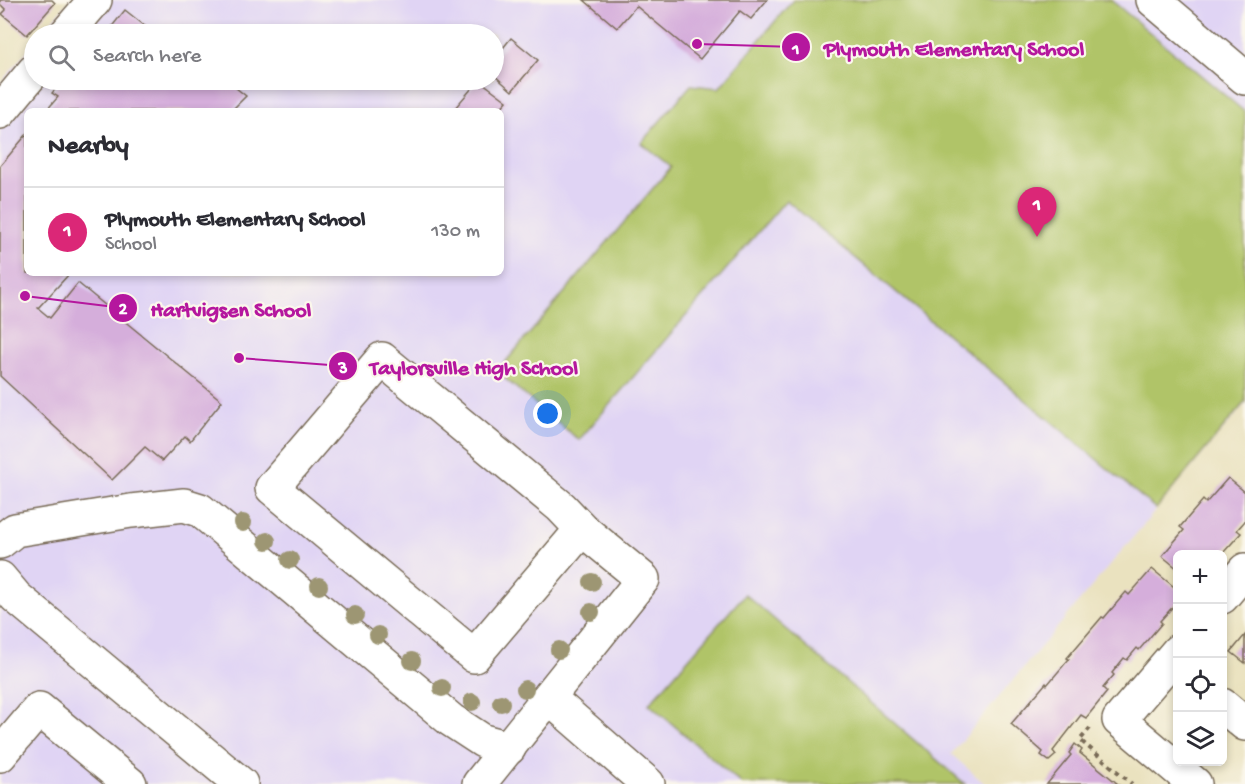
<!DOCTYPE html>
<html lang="en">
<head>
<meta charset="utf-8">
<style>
  body { margin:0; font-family:"Gochi Hand",sans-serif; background:#f2f2f3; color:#2b2b33 }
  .controls { position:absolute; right:18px; bottom:18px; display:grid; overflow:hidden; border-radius:9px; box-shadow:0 3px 9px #0003 }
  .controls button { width:54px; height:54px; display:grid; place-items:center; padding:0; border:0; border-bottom:2px solid #e1e1e2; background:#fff; color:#2b2b33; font:30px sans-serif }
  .you { position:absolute; left:548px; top:414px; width:21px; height:21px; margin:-15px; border:4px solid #fff; border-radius:50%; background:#1a73e8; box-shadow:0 0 0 9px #1a73e833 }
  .badge { display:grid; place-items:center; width:39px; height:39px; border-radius:50%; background:#db2777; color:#fff; font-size:20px; font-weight:700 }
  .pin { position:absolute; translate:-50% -50px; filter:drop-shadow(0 2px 3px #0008) }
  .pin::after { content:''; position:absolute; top:32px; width:21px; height:18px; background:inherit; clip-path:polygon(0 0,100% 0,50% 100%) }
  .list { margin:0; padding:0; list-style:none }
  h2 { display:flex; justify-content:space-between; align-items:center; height:78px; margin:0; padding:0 24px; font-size:26px }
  h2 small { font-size:20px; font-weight:400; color:#7c7c81 }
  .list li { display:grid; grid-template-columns:39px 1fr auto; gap:18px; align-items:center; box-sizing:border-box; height:90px; padding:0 24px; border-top:2px solid #e1e1e2 }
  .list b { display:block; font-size:22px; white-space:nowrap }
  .list p { margin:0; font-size:20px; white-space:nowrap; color:#7c7c81 }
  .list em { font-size:20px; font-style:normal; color:#7c7c81 }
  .icon { flex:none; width:33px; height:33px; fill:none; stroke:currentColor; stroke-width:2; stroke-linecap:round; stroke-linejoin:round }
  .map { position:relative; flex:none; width:1245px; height:784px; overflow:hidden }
  .search { position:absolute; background:#fff; box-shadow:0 3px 9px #0003; left:24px; top:24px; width:480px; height:66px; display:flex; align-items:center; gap:15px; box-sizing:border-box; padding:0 21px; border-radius:33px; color:#7c7c81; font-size:22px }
  .panel { position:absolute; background:#fff; box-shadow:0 3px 9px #0003; left:24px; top:108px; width:480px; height:168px; border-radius:9px }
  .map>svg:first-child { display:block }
  .built { fill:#e0d4f4; fill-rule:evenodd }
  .green { fill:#b0c468; stroke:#767743; stroke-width:1.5 }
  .building { fill:#d5aedb }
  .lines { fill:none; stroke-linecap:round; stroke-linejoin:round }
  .minor-casing { stroke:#786a56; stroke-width:36 }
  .path { stroke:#786a56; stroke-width:4; stroke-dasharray:4.5 4.5; stroke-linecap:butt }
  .minor { stroke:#fff; stroke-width:33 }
  .tree { fill:#9d9673 }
  .leader { fill:none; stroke:#b5179e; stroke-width:2 }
  .callout-dot { fill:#b5179e; stroke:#fbf7ec; stroke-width:2 }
  .mark-label { font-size:18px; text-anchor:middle; font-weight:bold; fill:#fff }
  .callout-label { font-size:22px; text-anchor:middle; font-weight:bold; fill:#b5179e; stroke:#fbf7ec; stroke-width:4.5; stroke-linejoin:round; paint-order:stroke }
</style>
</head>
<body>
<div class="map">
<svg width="1245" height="784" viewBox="0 0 1245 784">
  <rect width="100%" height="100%" fill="#fbf7ec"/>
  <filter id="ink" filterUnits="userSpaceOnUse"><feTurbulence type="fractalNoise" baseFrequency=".0167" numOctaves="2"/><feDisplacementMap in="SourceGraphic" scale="12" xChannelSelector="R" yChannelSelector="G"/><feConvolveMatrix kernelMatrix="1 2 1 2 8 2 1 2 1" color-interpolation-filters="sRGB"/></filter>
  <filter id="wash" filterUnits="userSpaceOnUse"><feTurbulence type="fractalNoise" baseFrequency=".008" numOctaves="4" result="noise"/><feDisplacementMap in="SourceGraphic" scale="24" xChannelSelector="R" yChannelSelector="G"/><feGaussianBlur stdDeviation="1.35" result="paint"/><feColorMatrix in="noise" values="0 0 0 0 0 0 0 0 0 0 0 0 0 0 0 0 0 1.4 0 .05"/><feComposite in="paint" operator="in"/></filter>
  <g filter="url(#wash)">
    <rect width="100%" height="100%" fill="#eae2bf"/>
    <!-- built -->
    <path class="built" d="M70,0H1245V404L951,754L985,784H0V84L34,43V80H494V34H41ZM27,111H501V273H27Z"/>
    <!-- green -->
    <g class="green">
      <polygon points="793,0 1111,0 1245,112 1245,402 1156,509 786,200 579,440 497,372 671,167 641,143 691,85 719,88"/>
      <polygon points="745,594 965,784 742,784 649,704"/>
    </g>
    <g id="blocks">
      <!-- building -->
      <g class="building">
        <polygon points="0,0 52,0 55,3 27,35 2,14 6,10 0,4"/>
        <polygon points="584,0 767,0 751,19 740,11 700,59 636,6 617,28"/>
        <polygon points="125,10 155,34 106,34"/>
        <polygon points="511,38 538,60 512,91 494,75 494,59"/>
        <polygon points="63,80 226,80 246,96 231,111 46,111 58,97 52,93"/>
        <polygon points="479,80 507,101 498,111 457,111 454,109"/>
        <polygon points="27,134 27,273 70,273 38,308 50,318 78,283 222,401 190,441 185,436 162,461 145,447 112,480 0,376 0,166"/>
        <polygon points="1228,478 1245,492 1245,521 1237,530 1241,533 1222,554 1178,554 1178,569 1162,556 1184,530 1180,527 1203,500 1206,503"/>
        <polygon points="1152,569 1178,590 1178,601 1160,621 1162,623 1139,650 1137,648 1127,660 1124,658 1112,673 1114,675 1103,688 1107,692 1086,718 1081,715 1053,751 1056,755 1049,761 1041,755 1043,752 1011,724 1046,683 1047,685 1069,659 1067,658 1102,617 1104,618 1126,592 1129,595"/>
        <polygon points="1245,635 1245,663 1231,652"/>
        <polygon points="1075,744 1082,750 1080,753 1118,784 1047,784 1071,755 1069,753"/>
      </g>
    </g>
  </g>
  <g filter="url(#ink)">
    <use href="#blocks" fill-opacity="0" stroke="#786a56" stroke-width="1.5"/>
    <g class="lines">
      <defs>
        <g id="minor">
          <polyline points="1153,0 1245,78"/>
          <polyline points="66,34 95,0"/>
          <polyline points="0,112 34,71"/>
          <polyline points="0,542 15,530 131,511 184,505 200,510 451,720 483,741 509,748"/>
          <polyline points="0,578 16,597 241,784"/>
          <polyline points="1222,597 1245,570"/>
          <polyline points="1178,651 1119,720 1195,784"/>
          <polyline points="549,698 648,784"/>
          <polyline points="1222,705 1245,724"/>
          <polyline points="0,755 39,709 130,784"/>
          <polyline points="479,784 643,579 582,529 561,507 382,359 272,488 474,656 582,529"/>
        </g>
      </defs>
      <!-- minor casing -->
      <use href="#minor" class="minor-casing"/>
      <!-- path -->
      <polyline class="path" points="1090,728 1080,740 1132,784"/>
      <!-- minor -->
      <use href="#minor" class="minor"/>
    </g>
    <!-- trees -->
    <g class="tree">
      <circle cx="243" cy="523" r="9"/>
      <circle cx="267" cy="541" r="9"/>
      <circle cx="290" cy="560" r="9"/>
      <circle cx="592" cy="582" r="9"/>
      <circle cx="319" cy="586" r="9"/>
      <circle cx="591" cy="612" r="9"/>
      <circle cx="355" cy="615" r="9"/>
      <circle cx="378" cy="635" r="9"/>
      <circle cx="559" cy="650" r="9"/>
      <circle cx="412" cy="661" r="9"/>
      <circle cx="442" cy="688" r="9"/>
      <circle cx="525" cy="689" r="9"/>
      <circle cx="472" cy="702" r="9"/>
      <circle cx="501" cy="703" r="9"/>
    </g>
  </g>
  <!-- callouts -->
  <path class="leader" d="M697 44L796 47M25 296L123 308M239 358L343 366"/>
  <g class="callout-dot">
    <circle cx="697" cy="44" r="6"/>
    <circle cx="25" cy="296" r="6"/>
    <circle cx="239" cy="358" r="6"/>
    <circle cx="796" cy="47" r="15"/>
    <circle cx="123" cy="308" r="15"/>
    <circle cx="343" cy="366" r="15"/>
  </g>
  <g class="mark-label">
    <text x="796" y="54">1</text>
    <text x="123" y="314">2</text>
    <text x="343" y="373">3</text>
  </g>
  <g class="callout-label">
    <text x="954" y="55">Plymouth Elementary School</text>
    <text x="231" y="316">Hartvigsen School</text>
    <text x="474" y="374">Taylorsville High School</text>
  </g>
</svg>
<div class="controls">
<button>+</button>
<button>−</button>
<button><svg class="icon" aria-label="locate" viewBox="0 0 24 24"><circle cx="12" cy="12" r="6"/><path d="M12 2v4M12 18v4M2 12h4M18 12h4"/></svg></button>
<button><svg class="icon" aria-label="layers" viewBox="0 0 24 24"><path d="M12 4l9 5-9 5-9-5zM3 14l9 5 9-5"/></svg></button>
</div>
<div class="you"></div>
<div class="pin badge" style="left:1037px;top:237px">1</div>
<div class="search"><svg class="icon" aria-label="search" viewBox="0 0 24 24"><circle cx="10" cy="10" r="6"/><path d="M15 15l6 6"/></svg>Search here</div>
<section class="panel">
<h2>Nearby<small></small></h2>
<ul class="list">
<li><span class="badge">1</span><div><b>Plymouth Elementary School</b><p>School</p></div><em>130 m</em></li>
</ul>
</section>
</div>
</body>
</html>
